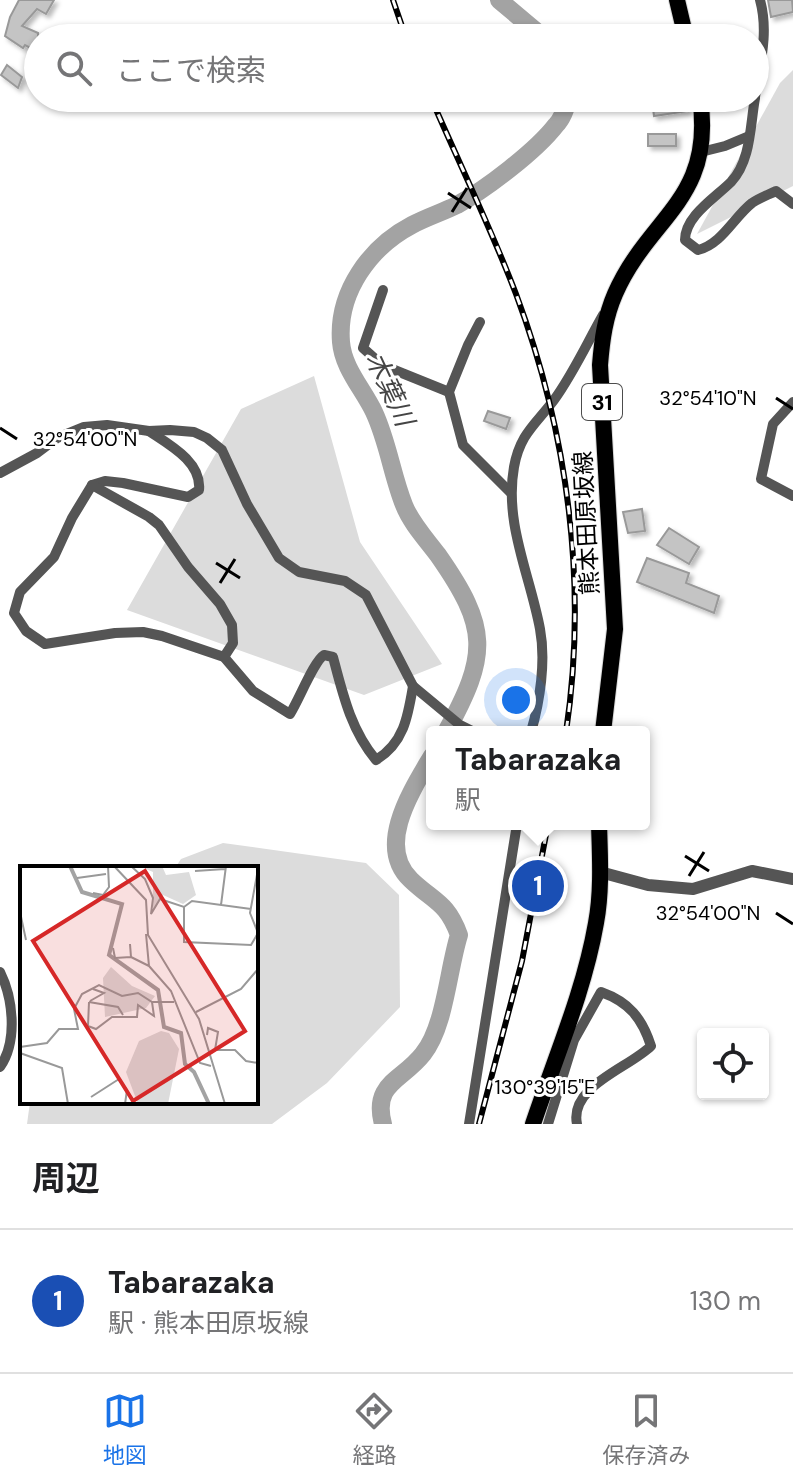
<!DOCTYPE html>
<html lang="ja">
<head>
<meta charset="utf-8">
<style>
  body { margin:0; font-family:"DM Sans","Noto Sans JP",sans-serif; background:#f6f6f6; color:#202124 }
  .controls { position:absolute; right:24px; bottom:24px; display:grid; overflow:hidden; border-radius:8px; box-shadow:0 2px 6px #0004 }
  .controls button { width:72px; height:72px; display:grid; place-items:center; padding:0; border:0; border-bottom:2px solid #e0e0e0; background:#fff; color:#202124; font:40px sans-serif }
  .you { position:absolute; left:516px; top:700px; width:28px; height:28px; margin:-20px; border:6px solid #fff; border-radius:50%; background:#1a73e8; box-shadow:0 0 0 12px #1a73e833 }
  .badge { display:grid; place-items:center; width:52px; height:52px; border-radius:50%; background:#1a73e8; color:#fff; font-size:26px; font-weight:700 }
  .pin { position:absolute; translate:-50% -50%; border:4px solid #fff; box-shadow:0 2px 8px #0006 }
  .popup { position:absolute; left:426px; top:726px; width:224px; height:104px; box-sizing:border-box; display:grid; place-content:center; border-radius:8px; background:#fff; filter:drop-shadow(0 2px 6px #0005); font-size:26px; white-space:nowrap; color:#757577 }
  .popup b { font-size:30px; color:#202124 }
  .popup::after { content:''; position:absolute; left:50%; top:100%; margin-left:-16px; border:16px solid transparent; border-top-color:#fff }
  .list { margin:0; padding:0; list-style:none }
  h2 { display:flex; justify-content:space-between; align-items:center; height:104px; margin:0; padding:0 32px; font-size:34px }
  h2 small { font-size:26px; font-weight:400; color:#757577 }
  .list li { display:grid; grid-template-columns:52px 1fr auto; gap:24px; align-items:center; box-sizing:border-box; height:144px; padding:0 32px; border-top:2px solid #e0e0e0 }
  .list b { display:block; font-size:30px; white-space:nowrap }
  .list p { margin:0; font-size:26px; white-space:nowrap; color:#757577 }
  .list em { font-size:26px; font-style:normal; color:#757577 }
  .icon { flex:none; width:44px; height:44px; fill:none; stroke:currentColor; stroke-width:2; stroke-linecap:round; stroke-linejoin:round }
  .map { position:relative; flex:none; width:793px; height:1124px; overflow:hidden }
  .search { position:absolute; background:#fff; box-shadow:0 2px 6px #0004; left:24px; right:24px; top:24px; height:88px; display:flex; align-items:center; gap:20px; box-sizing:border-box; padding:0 28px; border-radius:44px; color:#757577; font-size:30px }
  .sheet { height:248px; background:#fff }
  nav { display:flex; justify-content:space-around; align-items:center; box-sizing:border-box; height:112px; border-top:2px solid #e0e0e0; background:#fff; font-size:22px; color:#757577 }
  nav a { display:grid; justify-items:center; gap:4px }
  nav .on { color:#1a73e8 }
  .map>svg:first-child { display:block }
  .green { fill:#dcdcdc }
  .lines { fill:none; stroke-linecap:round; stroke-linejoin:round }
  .river { stroke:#a3a3a3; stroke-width:18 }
  .building { fill:#c4c4c4; stroke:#999; stroke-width:2; filter:url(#shadow) }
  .primary-casing { stroke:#dbdbdb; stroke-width:18 }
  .minor { stroke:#555; stroke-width:10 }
  .tertiary { stroke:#555; stroke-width:12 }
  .primary { stroke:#000; stroke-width:16 }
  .rail-casing { stroke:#000; stroke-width:6 }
  .rail { stroke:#fff; stroke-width:3; stroke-dasharray:9; stroke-linecap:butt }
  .ticks { fill:none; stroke:#000; stroke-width:3 }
  .labels { text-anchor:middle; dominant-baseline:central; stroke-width:6; stroke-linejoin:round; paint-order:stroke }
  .shield { fill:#fff; stroke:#4c4c4c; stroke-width:2 }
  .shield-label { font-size:22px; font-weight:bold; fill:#000 }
  .street-label { font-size:24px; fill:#000; stroke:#fff }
  .water-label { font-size:26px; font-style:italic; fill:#444; stroke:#fff }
  .inset-river { fill:none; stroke:#a3a3a3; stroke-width:4 }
  .inset-road { fill:none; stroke:#999; stroke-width:2 }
  .view { fill:#d62828; fill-opacity:0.15; stroke:#d62828; stroke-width:4 }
  .inset-edge { fill:none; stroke:#000; stroke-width:4 }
  .ticks-label { font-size:20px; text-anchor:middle; fill:#000; stroke:#fff; stroke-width:6; stroke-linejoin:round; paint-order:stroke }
</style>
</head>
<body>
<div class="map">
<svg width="793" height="1124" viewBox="0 0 793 1124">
  <defs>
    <filter id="shadow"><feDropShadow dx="3.5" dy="3.5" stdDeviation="2" flood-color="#0004"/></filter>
  </defs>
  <rect width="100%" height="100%" fill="#fff"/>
  <!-- green -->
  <g class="green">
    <polygon points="793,70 793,186 697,234 780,83"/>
    <polygon points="314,376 360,542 442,664 364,695 127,610 241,409"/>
    <polygon points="223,843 366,863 399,895 400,1007 327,1083 272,1124 27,1124 30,1102 256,1102 256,868 175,868 181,859"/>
  </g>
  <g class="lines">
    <!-- river -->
    <g class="river">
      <polyline points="499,0 544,38"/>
      <path d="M446,732C489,654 489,628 438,555C426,539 411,523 404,505C392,475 388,442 374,412C363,389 343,368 341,342C337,292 370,247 412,225C427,217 443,212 457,205C486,189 536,151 556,125C563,118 566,107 569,98"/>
      <path d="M383,1124C372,1083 402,1081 423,1054C445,1027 448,970 459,935C447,902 434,902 411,880C375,846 412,790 432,756"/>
    </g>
  </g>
  <!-- building -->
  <g class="building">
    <polygon points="19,0 54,0 46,14 37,9 22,26 38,33 38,52 25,45 23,48 5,36 10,17"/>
    <polygon points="768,0 792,0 793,12 771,17"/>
    <polygon points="7,65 22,77 18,88 1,75"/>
    <polygon points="669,98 686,98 688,111 654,116 652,101"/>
    <rect x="648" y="134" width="28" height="12"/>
    <polygon points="488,411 510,418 506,429 484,421"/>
    <polygon points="642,509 645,531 628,533 623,512"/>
    <polygon points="669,528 699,547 689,564 657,545"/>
    <polygon points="647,558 689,573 686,583 719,596 714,613 637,582"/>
  </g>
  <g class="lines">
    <defs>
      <g id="primary">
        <polyline points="677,0 686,38"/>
        <path d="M603,732L615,629L600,365C602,340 605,317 615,294C649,216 715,200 700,98"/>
        <path d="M533,1124C555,1058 584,992 596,923C602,891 600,857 599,824"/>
      </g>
    </defs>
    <!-- primary casing -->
    <use href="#primary" class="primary-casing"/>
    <!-- minor -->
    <g class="minor">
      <path d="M755,97C760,64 769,33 760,0"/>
      <path d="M755,98C750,126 751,161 731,182C715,198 685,216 685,240L698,250C722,244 734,217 752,203C759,198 768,195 776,191L793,204"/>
      <polyline points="701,152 725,146 749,136"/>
      <polyline points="383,290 363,348 382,365 449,392"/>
      <polyline points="480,322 468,345 449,392 463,445 511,493"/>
      <polyline points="793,402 773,424 761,479 793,496"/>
      <path d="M149,431C170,445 202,462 199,490L188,497L123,483L105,481L92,485L72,518L54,557L20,592L14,613L26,631L45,644L115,633L143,632L162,636L224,657L253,691L290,714C299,700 314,661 324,655L333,657C343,695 351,730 376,760C404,743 408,716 413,686"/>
      <polyline points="0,473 37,453 57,438 84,427 107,425 149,431 170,430 194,432 207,438 222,450 247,504 279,558 299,572 345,581 366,595 413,686 460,725 474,732"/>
      <polyline points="92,485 149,517 159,525 188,567 220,604 232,625 233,643 224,657"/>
      <path d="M531,732C540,701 546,661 540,629C530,575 504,523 514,467C520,434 535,425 554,400C573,374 587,343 603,315"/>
      <path d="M0,972C13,998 18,1041 0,1067"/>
      <polyline points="469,1124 517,824"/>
      <path d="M548,1124L574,1040L601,992C629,1002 642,1018 651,1046C629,1068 569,1086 577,1124"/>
    </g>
    <!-- tertiary -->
    <polyline class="tertiary" points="600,872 648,885 693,889 752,871 793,879"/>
    <!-- primary -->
    <use href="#primary" class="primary"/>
    <defs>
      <g id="rail">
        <polyline points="393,0 406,38"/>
        <path d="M431,98C459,163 491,228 516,294C568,433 588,585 566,732"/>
        <polyline points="479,1124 522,961 548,824"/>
      </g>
    </defs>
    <!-- rail casing -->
    <use href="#rail" class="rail-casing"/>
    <!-- rail -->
    <use href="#rail" class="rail"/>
  </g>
  <!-- ticks -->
  <path class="ticks" d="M448,193L471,208M452,212L467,188M776,398L793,409M0,428L17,439M216,563L240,578M220,583L235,559M685,856L709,871M689,876L704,852M776,913L793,924M534,1124L545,1107"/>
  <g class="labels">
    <!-- shield labels -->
    <rect class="shield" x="582" y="384" width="40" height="36" rx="6"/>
    <g class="shield-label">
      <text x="602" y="402">31</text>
    </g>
    <!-- street labels -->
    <g class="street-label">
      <text transform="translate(586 523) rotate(-93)">熊本田原坂線</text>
    </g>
    <!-- water labels -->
    <g class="water-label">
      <text transform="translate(390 389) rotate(65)">木葉川</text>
    </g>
  </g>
  <!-- overview -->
  <g transform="translate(20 866)">
    <rect width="238" height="238" fill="#fff"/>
    <path d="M119,0H142L146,9L169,6L176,29L163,38L143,29L133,46V6ZM91,101L112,120L135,130L126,142L85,151L83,112ZM141,165L149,167L159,183L148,238H118L106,206L119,175Z" fill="#dcdcdc"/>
    <path class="inset-river" d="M50,0L62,26L102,38L89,89L138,124L144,161L161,167L165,198L174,206L189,238"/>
    <path class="inset-road" d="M94,0L126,34L128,69L179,153L205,238M111,0L125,13L133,32L131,48L140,33L164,41L172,35L231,43M238,3L230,47L238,67M175,5L205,3M57,12L86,8M73,27L83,29L89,21L88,0M201,39L206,0M164,41V76L231,79L238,67M0,46L6,74M126,68L129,100L151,125L180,197L191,200M110,78L111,91L129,100M93,82L95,92L111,91M70,135L84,127L73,123M69,136L68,160L76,163L92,151H117L118,139L134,150L132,136M69,136L98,141L103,149M176,146L221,123L238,103M187,169L188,162L198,166L195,184H215L226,195L238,197M0,181L27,177L39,163H58L54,143L62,128L79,119L102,130L118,127L132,136H154M0,187L42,202L48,238M71,231L99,213L107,224L105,238"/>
    <path class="view" d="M125,5L225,165L113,235L13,75Z"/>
    <rect width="238" height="238" class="inset-edge"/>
  </g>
  <g class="ticks-label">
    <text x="708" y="405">32°54'10"N</text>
    <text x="85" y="446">32°54'00"N</text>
    <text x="708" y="920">32°54'00"N</text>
    <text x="545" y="1094">130°39'15"E</text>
  </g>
</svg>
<div class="controls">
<button><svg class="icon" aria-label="locate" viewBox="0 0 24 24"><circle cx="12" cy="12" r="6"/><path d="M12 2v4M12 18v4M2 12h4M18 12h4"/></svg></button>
</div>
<div class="you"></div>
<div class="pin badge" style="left:538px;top:886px;background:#1a4fb4">1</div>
<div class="popup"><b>Tabarazaka</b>駅</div>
<div class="search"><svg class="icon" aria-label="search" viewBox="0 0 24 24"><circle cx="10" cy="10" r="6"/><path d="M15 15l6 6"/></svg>ここで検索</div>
</div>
<section class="sheet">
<h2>周辺<small></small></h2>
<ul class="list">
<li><span class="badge" style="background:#1a4fb4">1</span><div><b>Tabarazaka</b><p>駅 · 熊本田原坂線</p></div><em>130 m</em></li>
</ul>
</section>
<nav>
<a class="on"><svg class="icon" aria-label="map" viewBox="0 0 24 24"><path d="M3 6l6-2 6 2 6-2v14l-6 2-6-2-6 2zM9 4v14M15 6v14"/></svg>地図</a>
<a><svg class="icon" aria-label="directions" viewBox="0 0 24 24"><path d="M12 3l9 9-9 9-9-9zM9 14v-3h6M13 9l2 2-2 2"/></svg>経路</a>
<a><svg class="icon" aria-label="saved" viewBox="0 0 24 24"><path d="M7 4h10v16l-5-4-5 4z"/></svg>保存済み</a>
</nav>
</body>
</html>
